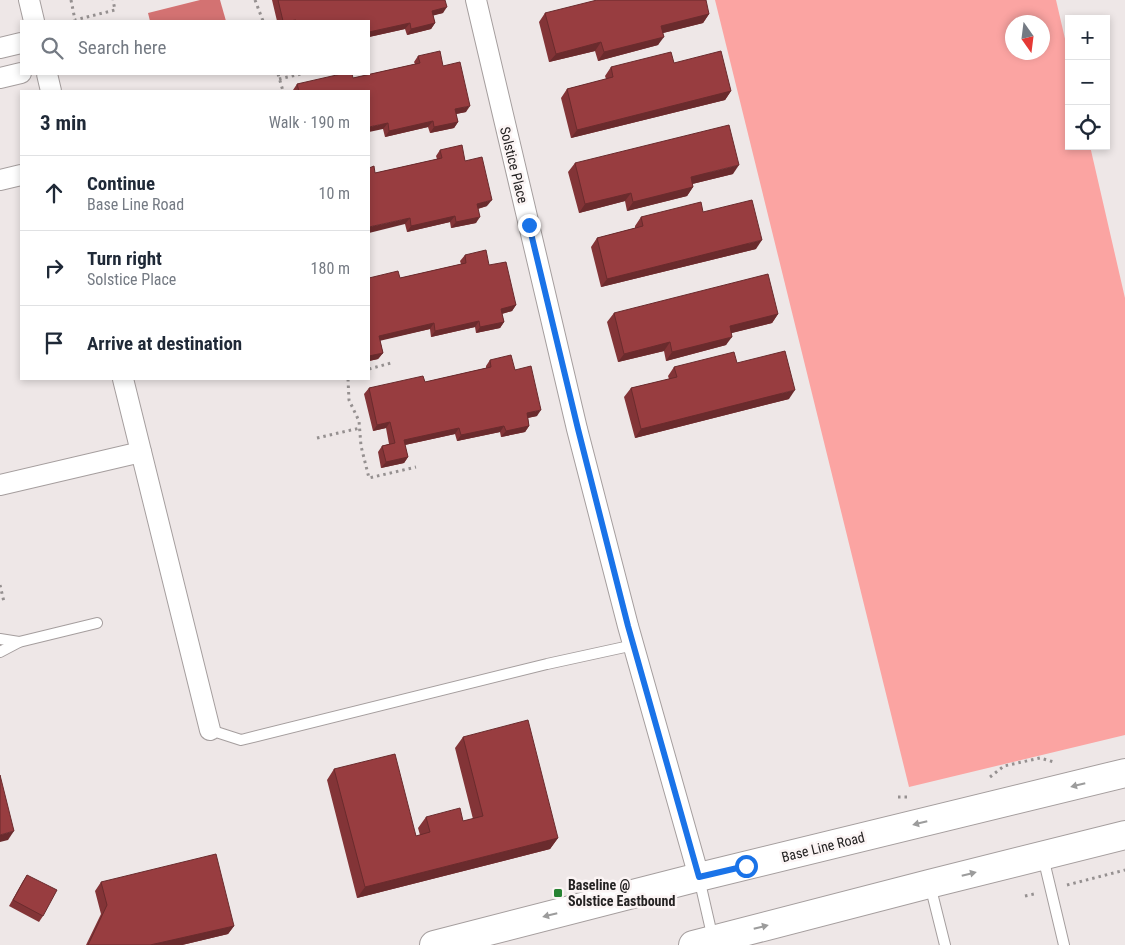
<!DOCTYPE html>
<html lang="en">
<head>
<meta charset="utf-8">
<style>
  body { margin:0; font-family:"Roboto Condensed",sans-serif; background:#f2f2f3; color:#1f2937 }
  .controls { position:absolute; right:15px; top:15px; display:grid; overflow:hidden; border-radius:0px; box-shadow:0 2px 8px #0003 }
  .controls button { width:45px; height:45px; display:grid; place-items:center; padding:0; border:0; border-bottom:1px solid #e0e1e3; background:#fff; color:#1f2937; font:25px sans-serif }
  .compass { position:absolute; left:1005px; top:15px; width:45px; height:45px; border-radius:50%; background:#fff; box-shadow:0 2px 8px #0003; rotate:166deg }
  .stop { position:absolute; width:15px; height:15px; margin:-11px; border:4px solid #1a73e8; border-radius:50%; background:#fff }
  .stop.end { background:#1a73e8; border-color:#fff; box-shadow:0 1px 5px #0008 }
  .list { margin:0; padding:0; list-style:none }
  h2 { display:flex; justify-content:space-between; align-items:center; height:65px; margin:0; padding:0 20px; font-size:21px }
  h2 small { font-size:16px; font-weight:400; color:#747a83 }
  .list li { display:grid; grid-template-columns:32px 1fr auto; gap:15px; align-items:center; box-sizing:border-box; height:75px; padding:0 20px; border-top:1px solid #e0e1e3 }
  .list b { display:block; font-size:19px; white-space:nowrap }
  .list p { margin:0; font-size:16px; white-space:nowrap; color:#747a83 }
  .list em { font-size:16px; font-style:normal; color:#747a83 }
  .icon { flex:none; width:28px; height:28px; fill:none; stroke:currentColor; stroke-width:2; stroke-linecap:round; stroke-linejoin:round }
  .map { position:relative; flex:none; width:1125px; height:945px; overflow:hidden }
  .search { position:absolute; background:#fff; box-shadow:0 2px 8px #0003; left:20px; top:20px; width:350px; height:55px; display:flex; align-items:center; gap:12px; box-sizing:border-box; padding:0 18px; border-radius:0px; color:#747a83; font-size:19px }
  .panel { position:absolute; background:#fff; box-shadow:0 2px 8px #0003; left:20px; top:90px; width:350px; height:290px; border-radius:0px }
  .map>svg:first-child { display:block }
  .green { fill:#fba4a2; fill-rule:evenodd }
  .water { fill:#d37272 }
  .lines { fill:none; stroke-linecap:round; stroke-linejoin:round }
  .service-casing { stroke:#a59e9e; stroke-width:12 }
  .minor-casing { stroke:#a59e9e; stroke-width:22 }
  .primary-casing { stroke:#a59e9e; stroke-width:30 }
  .path { stroke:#959090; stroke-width:3; stroke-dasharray:2.5 4; stroke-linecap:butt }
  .service { stroke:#fff; stroke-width:10 }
  .minor { stroke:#fff; stroke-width:20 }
  .primary { stroke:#fff; stroke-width:28 }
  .wall { fill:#833437 }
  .shaded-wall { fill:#6a2b2d }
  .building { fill:#983d40; stroke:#6a2b2d }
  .oneway { fill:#9c9c9c }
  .route { stroke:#1a73e8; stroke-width:6 }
  .poi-dot { fill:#288333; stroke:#fbf4f4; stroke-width:2 }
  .labels { text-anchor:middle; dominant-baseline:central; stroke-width:5; stroke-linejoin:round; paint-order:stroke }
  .street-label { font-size:14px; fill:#242222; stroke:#fbf4f4 }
  .poi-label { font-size:14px; font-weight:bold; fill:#242222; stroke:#fbf4f4; text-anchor:start }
</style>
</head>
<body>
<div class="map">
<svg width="1125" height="945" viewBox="0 0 1125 945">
  <rect width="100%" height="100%" fill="#eee7e7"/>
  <!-- green -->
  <path class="green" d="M715,0H1056L1069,56V146H1090L1125,298V735L909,787ZM1012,22H1042V52H1012Z"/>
  <!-- water -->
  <polygon class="water" points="200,0 220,0 226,21 150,21 148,13"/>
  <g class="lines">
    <defs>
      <g id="service">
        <polyline points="0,639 19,642"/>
        <polyline points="0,652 19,642 97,623"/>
        <polyline points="210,730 241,740 547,664 634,645"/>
        <polyline points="1043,857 1064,945"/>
        <polyline points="699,878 713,939"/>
        <polyline points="930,885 945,945"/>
      </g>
      <g id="minor">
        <polyline points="29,0 34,21"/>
        <polyline points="476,0 577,429 628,626 699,877"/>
        <polyline points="0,48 21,43"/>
        <polyline points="47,74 51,91"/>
        <polyline points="0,78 21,73"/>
        <polyline points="0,180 21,175"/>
        <polyline points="123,379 210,730"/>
        <polyline points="0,485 141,452"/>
      </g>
      <g id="primary">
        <polyline points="434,945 699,877 1125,773"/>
        <polyline points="693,945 929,884 1125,835"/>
      </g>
    </defs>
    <!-- service casing -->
    <use href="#service" class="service-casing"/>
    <!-- minor casing -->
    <use href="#minor" class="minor-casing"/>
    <!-- primary casing -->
    <use href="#primary" class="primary-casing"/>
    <!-- path -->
    <g class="path">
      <polyline points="71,0 75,20 115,10 113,0"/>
      <polyline points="255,0 263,21"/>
      <polyline points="278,74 283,91"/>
      <polyline points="279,79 301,74"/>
      <polyline points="369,369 391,363"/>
      <polyline points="348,379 349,400 359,421 361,446 369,478 416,467"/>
      <polyline points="317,438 360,428"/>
      <polyline points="0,585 4,602"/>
      <polyline points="990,777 1004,766 1040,758 1054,762"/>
      <polyline points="898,797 907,797"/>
      <polyline points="1067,885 1125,870"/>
      <polyline points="1025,896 1034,894"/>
    </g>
    <!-- service -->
    <use href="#service" class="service"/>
    <!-- minor -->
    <use href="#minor" class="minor"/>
    <!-- primary -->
    <use href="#primary" class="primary"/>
  </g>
  <!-- wall -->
  <g class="wall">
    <polygon points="272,0 445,0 443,13 433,15 435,23 431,29 407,35 405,29 369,37 369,21 277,21"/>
    <polygon points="545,13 709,14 703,23 663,33 658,45 598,61 595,51 549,62 539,22"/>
    <polygon points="418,56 443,66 466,112 456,114 458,122 454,128 430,133 428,127 385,137 383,129 369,91 293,91 293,90 297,84 353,78 415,64 414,62"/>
    <polygon points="674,63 731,91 725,100 571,138 561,98 567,89 606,79 605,76 611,67"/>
    <polygon points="440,150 465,161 487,206 478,209 476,223 451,228 450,222 407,232 405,224 375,173 437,159 436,156"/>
    <polygon points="575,163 733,174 692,184 693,187 687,196 627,211 625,201 579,213 568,172"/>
    <polygon points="703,212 756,249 601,287 591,247 597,238 635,228 635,226 641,217"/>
    <polygon points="465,255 489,265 516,305 512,311 502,314 504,322 500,328 476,333 475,327 431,337 430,329 380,340 383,353 378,359 369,361 369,278 400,278 461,264 460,261"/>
    <polygon points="614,313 778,314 772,323 731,333 726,345 666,361 664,351 618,362 607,322"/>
    <polygon points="490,360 515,370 537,416 528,418 529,426 525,432 501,437 500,432 457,441 455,434 405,445 408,457 404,463 381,468 378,452 382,446 389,444 386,428 373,431 364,394 369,388 425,382 486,368 486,366"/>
    <polygon points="737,363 789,399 635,438 624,397 631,388 669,379 668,376 674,367"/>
    <polygon points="463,737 558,838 550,849 357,898 327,780 334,769 416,836 420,835 418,828 426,817 463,821 473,819 455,748"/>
    <polygon points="27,875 43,916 39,922 9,906 23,881"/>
    <polygon points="101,882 234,926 228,934 182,945 86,945 101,914 95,891"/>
  </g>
  <!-- shaded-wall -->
  <g class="shaded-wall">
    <polygon points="447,7 443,13 428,17 432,11"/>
    <polygon points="709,14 703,23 655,35 661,26"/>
    <polygon points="410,23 405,29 369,37 369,32"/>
    <polygon points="435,23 431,29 407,35 411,29"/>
    <polygon points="664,37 658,45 598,61 604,52"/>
    <polygon points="601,42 595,51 549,62 556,54"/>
    <polygon points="731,91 725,100 571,138 577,130"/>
    <polygon points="470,106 466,112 451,115 455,109"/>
    <polygon points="433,121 428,127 385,137 389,131"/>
    <polygon points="458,122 454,128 430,133 434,127"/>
    <polygon points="388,123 383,129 369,132 369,127"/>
    <polygon points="739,165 733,174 684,186 691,177"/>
    <polygon points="693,187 687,196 627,211 633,202"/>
    <polygon points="631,193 625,201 579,213 585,204"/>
    <polygon points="492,200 487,206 473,210 477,204"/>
    <polygon points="455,216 450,222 407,232 411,226"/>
    <polygon points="480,217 476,223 451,228 456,222"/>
    <polygon points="410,218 405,224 369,233 369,227"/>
    <polygon points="762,240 756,249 601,287 607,279"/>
    <polygon points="516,305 512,311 497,315 501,309"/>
    <polygon points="778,314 772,323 724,335 730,326"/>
    <polygon points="479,321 475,327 431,337 435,331"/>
    <polygon points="504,322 500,328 476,333 480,327"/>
    <polygon points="434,323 430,329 375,342 379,336"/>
    <polygon points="732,337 726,345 666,361 672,352"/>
    <polygon points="670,342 664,351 618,362 624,354"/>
    <polygon points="383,353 378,359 369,361 369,356"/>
    <polygon points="795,390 789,399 635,438 641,429"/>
    <polygon points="541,410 537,416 522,419 527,413"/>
    <polygon points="390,422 386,428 373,431 377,425"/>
    <polygon points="504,426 500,432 457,441 461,435"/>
    <polygon points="529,426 525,432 501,437 506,431"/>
    <polygon points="459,428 455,434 400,446 404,440"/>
    <polygon points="408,457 404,463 381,468 386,462"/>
    <polygon points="14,831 8,840 0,842 0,835"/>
    <polygon points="558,838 550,849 357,898 365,887"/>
    <polygon points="234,926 228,934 182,945 150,945"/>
  </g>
  <!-- building -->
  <g class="building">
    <polygon points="278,0 445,0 447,7 432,11 435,23 411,29 410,23 369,32 369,21 296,21 296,20 289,21 283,21"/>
    <polygon points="597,0 706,0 709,14 661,26 664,37 604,52 601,42 556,54 545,13"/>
    <polygon points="440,51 443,66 460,62 470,106 455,109 458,122 434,127 433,121 389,131 388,123 369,127 369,91 299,91 297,84 341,74 352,74 353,78 420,63 418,56"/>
    <polygon points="721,51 731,91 577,130 567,89 613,77 611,67 671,52 674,63"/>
    <polygon points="729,125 739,165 691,177 693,187 633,202 631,193 585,204 575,163"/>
    <polygon points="462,145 465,161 482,157 492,200 477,204 480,217 456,222 455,216 411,226 410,218 369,227 369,168 374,166 375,173 442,158 440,150"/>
    <polygon points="752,200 762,240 607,279 597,238 643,226 641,217 701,202 703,212"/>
    <polygon points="486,250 489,265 506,262 516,305 501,309 504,322 480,327 479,321 435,331 434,323 379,336 383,353 369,356 369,278 398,271 400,278 466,263 465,255"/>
    <polygon points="768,274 778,314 730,326 732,337 672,352 670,342 624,354 614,313"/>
    <polygon points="785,351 795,390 641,429 631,388 677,377 674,367 734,352 737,363"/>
    <polygon points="511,355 515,370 531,366 541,410 527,413 529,426 506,431 504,426 461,435 459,428 404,440 408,457 386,462 382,446 395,443 390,422 377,425 369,388 423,376 425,382 491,367 490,360"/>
    <polygon points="528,720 558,838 365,887 334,769 395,754 416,836 430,832 426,817 460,808 463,821 483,816 463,737"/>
    <polygon points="0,775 14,831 0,835"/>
    <polygon points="216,854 234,926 150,945 88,945 107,905 101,882"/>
    <polygon points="27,875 57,890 43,916 13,900"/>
  </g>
  <!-- one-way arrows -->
  <defs><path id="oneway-solid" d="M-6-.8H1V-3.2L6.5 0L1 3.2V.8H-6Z" transform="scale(1.25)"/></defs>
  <g class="oneway">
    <use href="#oneway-solid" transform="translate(1078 785) rotate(166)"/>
    <use href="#oneway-solid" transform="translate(920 823) rotate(166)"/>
    <use href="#oneway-solid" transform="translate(969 874) rotate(-14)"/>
    <use href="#oneway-solid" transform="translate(550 915) rotate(166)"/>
    <use href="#oneway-solid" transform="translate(761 927) rotate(-14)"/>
  </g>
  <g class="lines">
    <!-- route -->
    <polyline class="route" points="529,225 578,429 628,626 699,877 746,866"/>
  </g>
  <!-- markers -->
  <rect class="poi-dot" x="553" y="888" width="10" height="10" rx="2.5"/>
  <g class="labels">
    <!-- street labels -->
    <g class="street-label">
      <text transform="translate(514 165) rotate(76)">Solstice Place</text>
      <text transform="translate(823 847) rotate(-14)">Base Line Road</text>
    </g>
    <!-- poi labels -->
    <g class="poi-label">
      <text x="568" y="885">Baseline @<tspan x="568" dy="16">Solstice Eastbound</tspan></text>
    </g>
  </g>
</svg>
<div class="controls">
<button>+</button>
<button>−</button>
<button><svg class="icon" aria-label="locate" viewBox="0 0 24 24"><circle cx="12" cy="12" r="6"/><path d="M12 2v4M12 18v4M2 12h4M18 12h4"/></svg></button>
</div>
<svg class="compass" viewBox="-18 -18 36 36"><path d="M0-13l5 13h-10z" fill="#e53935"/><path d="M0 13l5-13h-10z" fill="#747a83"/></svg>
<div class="stop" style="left:746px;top:866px"></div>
<div class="stop end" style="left:529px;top:225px"></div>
<div class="search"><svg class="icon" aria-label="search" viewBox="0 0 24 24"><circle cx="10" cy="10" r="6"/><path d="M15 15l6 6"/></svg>Search here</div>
<section class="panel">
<h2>3 min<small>Walk · 190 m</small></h2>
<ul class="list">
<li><svg class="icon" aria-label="ahead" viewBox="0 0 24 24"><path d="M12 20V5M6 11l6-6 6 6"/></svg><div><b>Continue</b><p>Base Line Road</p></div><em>10 m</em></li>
<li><svg class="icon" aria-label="right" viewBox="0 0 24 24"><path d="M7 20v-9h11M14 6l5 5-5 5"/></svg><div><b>Turn right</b><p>Solstice Place</p></div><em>180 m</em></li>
<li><svg class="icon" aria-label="arrive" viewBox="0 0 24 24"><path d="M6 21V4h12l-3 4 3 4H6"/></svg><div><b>Arrive at destination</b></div></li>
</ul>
</section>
</div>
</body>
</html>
